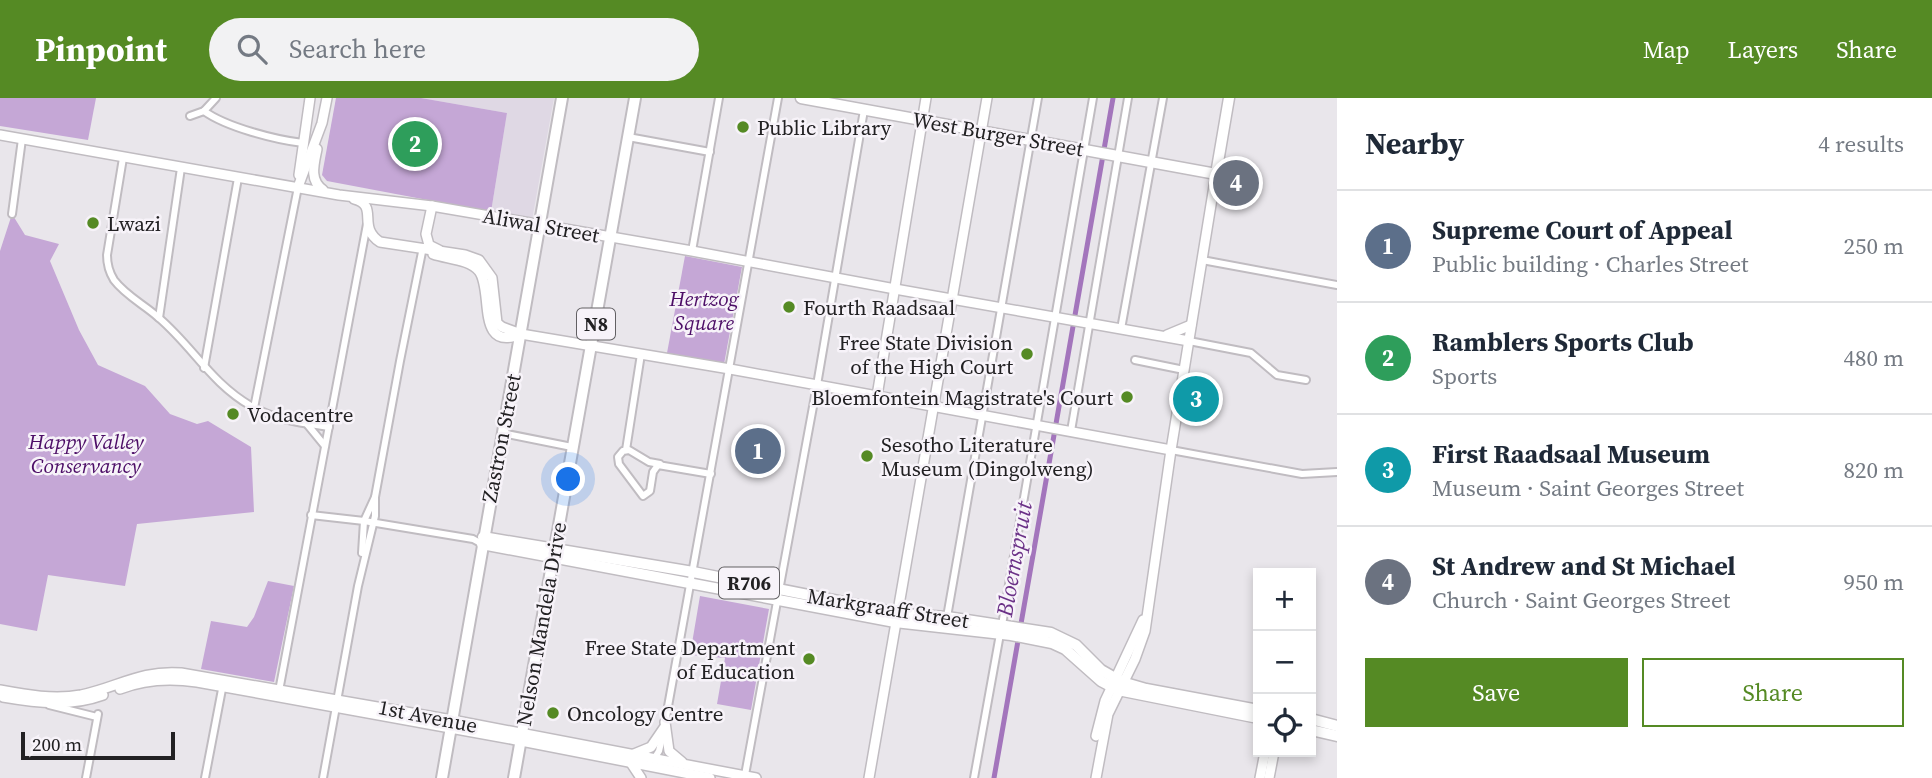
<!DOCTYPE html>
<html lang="en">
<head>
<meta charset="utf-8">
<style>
  body { margin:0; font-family:"Source Serif 4",serif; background:#f2f2f3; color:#1f2937 }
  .controls { position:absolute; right:21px; bottom:21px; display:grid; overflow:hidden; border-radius:0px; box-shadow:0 4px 10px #0003 }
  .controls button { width:63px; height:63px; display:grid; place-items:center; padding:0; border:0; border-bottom:2px solid #e0e1e3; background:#fff; color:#1f2937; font:35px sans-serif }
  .scale { position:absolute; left:21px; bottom:18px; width:154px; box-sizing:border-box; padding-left:7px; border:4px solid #222123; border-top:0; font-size:19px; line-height:24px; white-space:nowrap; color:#222123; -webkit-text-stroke:5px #f7f3f9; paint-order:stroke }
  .you { position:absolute; left:569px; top:382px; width:24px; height:24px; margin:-18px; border:5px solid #fff; border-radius:50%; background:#1a73e8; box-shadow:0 0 0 10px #1a73e833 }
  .badge { display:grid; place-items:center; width:46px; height:46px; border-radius:50%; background:#558a24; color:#fff; font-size:23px; font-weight:700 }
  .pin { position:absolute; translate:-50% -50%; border:4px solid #fff; box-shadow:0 2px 7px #0006 }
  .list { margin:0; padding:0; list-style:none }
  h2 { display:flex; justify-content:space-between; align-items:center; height:91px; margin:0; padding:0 28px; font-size:30px }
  h2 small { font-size:23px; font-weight:400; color:#747a83 }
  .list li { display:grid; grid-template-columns:46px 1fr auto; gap:21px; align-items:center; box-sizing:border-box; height:112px; padding:0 28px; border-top:2px solid #e0e1e3 }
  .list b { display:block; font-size:26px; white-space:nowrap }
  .list p { margin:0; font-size:23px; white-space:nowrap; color:#747a83 }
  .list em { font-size:23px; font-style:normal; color:#747a83 }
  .actions { display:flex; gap:14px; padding:21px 28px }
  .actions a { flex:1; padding:16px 0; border:2px solid #558a24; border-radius:0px; text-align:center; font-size:24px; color:#558a24 }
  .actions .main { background:#558a24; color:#fff }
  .icon { flex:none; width:38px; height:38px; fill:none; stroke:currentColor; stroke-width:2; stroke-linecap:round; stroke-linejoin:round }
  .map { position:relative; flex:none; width:1337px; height:680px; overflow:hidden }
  header { display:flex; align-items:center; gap:42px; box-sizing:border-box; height:98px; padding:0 35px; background:#558a24; color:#fff }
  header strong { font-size:33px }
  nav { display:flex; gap:38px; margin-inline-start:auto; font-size:24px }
  .search { width:490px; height:63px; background:#f2f2f3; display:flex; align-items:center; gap:18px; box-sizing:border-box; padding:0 24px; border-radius:38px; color:#747a83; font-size:26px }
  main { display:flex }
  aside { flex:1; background:#fff }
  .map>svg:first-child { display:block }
  .built { fill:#dfd8e4 }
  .green { fill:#c5a7d6 }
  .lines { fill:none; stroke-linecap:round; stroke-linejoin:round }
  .canal { stroke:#a375bc; stroke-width:5 }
  .street-casing { stroke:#c0bcc1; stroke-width:10 }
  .secondary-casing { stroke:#c0bcc1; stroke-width:12 }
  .primary-casing { stroke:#c0bcc1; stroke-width:13 }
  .highway-casing { stroke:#c0bcc1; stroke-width:14 }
  .street { stroke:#fff; stroke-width:6 }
  .secondary { stroke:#fff; stroke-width:9 }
  .primary { stroke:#fff; stroke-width:10 }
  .highway { stroke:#fff; stroke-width:10 }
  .poi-dot { fill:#558a24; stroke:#f7f3f9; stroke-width:2.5 }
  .labels { text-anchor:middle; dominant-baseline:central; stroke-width:5; stroke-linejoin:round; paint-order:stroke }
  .shield { fill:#f7f3f9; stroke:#626063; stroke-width:2 }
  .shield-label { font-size:19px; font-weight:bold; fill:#222123 }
  .poi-label { font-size:21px; fill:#222123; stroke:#f7f3f9; text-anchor:start }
  .street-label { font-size:21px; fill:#222123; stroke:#f7f3f9 }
  .park-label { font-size:21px; font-style:italic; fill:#4c0d66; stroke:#f7f3f9 }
  .water-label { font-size:23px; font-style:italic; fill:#6b3187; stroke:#f7f3f9 }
</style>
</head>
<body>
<header>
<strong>Pinpoint</strong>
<div class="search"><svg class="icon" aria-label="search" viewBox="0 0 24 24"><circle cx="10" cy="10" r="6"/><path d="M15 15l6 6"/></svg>Search here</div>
<nav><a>Map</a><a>Layers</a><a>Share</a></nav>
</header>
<main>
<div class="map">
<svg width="1337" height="680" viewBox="0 0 1337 680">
  <rect width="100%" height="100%" fill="#e9e6eb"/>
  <!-- built -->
  <polygon class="built" points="421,0 554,0 532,122 491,114 507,15"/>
  <!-- green -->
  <g class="green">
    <polygon points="0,0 96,0 88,42 0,28"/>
    <polygon points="336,0 421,0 507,15 491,114 327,83 322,77"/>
    <polygon points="12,116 25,137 59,146 50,163 79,232 98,267 145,288 170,316 197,326 208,323 251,349 254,414 137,426 125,488 48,477 37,533 0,526 0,153"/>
    <polygon points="685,158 742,169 724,266 667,255"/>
    <polygon points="268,483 294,488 274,584 201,571 211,523 247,529 254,519"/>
    <polygon points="700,498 769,511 751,612 717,606 725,560 690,557"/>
  </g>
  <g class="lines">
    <!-- canal -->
    <polyline class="canal" points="994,680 1113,0"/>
    <defs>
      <g id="street">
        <path d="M204,13C226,29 276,42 303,45"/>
        <polyline points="190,18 204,13 216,0"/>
        <polyline points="628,39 710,54"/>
        <path d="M123,60L107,157C107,167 109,174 114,182C126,198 145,207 159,220C193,249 211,285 251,308C275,322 303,325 329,329"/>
        <polyline points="12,116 22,41"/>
        <polyline points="692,153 719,0"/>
        <polyline points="1202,162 1337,187"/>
        <polyline points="159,220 181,70"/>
        <polyline points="1121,231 1163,0"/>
        <polyline points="1189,243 1251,255 1277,277 1306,282"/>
        <polyline points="1135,262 1184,272"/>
        <polyline points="204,270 238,80"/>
        <polyline points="254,310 298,89"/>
        <polyline points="307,326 325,348"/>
        <polyline points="1071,333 1128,0"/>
        <polyline points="502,335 572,349"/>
        <polyline points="626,352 641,256"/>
        <polyline points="1171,352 1302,376 1337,374"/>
        <polyline points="660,366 649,364 629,352 623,353 618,359 619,366 643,398 650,393 653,374 658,367 711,376"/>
        <polyline points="311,417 364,423 473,441 482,446"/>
        <polyline points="362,455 364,423 375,399"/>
        <polyline points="947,519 1038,0"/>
        <polyline points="1002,527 1093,0"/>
        <polyline points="279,593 367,126"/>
        <polyline points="49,607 97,619"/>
        <polyline points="665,625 778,0"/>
        <polyline points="654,661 659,653 663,636"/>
        <polyline points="745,677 817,287 864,12"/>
        <polyline points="86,680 98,616"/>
        <polyline points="205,680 223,586"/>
        <polyline points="323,680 358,488 375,418 375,399 400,263 423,149"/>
        <polyline points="974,680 1000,536"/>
      </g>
      <g id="secondary">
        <polyline points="0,37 339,97 432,108 692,153 895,191 1189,243"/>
        <path d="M317,51C314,66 309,82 323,92"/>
        <polyline points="299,77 310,0"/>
        <polyline points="298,89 322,25 327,0"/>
        <path d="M354,101C380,108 356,128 380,144L465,157L479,162L492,180L497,225L502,229L521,236L730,271L1171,352"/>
        <polyline points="432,108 426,136 429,147 439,152"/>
        <path d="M433,156C447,161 469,161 479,173C494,192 475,255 521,236"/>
        <polyline points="1167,237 1191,227"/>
        <polyline points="877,298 926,0"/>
        <path d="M120,591C145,581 170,580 197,584L516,642L710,680"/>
        <path d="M0,592C27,597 54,602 81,597C119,589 140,572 181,575L452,622L756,680"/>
        <path d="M3,599C38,605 70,609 103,597"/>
        <polyline points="665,624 669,653 682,664"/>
        <polyline points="1096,638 1105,603 1143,522"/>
        <polyline points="634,656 651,649 664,630"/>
        <polyline points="631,665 641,680"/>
        <polyline points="869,680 987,0"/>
        <polyline points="1096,680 1108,616 1135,561 1145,533 1171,352 1216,76"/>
        <polyline points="1260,680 1265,654"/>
        <polyline points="1269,680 1274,654"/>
      </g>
      <g id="primary">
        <polyline points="801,0 1216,76 1229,0"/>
        <polyline points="483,439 693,474 904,516 947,519 1051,535 1076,547 1101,572 1122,584 1146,591 1258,612"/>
        <polyline points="482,446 895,524 1011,537 1052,545 1065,551 1101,583 1118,592 1258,620"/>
        <polyline points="1311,621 1337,628"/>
        <polyline points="1311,632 1337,638"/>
      </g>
      <g id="highway">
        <polyline points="442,680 562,0"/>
        <polyline points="514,680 635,0"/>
      </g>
    </defs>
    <!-- street casing -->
    <use href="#street" class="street-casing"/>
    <!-- secondary casing -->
    <use href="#secondary" class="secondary-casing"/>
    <!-- primary casing -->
    <use href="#primary" class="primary-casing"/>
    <!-- highway casing -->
    <use href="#highway" class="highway-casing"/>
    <!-- street -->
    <use href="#street" class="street"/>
    <!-- secondary -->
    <use href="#secondary" class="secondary"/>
    <!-- primary -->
    <use href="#primary" class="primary"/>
    <!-- highway -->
    <use href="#highway" class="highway"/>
  </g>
  <!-- markers -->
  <g class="poi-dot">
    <circle cx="743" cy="29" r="7"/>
    <circle cx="93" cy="125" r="7"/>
    <circle cx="789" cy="209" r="7"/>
    <circle cx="1027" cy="256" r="7"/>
    <circle cx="1127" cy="299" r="7"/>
    <circle cx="233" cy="316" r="7"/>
    <circle cx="867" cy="358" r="7"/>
    <circle cx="809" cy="561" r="7"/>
    <circle cx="553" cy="615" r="7"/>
  </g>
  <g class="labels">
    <!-- shield labels -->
    <g class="shield">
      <rect x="577" y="210.5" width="38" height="31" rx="5"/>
      <rect x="719" y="469.5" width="60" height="31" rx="5"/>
    </g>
    <g class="shield-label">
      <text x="596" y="226">N8</text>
      <text x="749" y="485">R706</text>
    </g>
    <!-- poi labels -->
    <g class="poi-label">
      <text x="757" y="29">Public Library</text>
      <text x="107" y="125">Lwazi</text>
      <text x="803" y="209">Fourth Raadsaal</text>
      <text x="1013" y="244" text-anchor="end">Free State Division<tspan x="1013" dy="24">of the High Court</tspan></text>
      <text x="1113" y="299" text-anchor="end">Bloemfontein Magistrate's Court</text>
      <text x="247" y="316">Vodacentre</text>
      <text x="881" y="346">Sesotho Literature<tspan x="881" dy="24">Museum (Dingolweng)</tspan></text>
      <text x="795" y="549" text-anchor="end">Free State Department<tspan x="795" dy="24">of Education</tspan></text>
      <text x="567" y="615">Oncology Centre</text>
    </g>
    <!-- street labels -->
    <g class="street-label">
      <text transform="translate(998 36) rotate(10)">West Burger Street</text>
      <text transform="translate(541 127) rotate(10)">Aliwal Street</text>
      <text transform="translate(501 340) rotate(-79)">Zastron Street</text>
      <text transform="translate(888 510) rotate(9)">Markgraaff Street</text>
      <text transform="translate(541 526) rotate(-80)">Nelson Mandela Drive</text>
      <text transform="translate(428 618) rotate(11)">1st Avenue</text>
    </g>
    <!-- park labels -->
    <g class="park-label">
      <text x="704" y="200">Hertzog<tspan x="704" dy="24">Square</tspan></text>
      <text x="86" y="343">Happy Valley<tspan x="86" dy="24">Conservancy</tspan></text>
    </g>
    <!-- water labels -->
    <g class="water-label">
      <text transform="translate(1014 461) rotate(-80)">Bloemspruit</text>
    </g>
  </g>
</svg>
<div class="controls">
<button>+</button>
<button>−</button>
<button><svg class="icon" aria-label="locate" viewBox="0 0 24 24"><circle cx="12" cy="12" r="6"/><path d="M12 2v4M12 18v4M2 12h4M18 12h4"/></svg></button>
</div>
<div class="scale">200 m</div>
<div class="you"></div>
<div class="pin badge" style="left:758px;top:353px;background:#5c6f8a">1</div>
<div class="pin badge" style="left:415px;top:46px;background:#2e9e5b">2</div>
<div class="pin badge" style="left:1196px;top:301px;background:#0f9aa8">3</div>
<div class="pin badge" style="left:1236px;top:85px;background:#6b7280">4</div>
</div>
<aside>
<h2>Nearby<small>4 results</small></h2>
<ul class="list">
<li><span class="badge" style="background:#5c6f8a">1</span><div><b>Supreme Court of Appeal</b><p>Public building · Charles Street</p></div><em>250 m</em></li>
<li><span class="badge" style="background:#2e9e5b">2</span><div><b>Ramblers Sports Club</b><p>Sports</p></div><em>480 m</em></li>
<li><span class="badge" style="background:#0f9aa8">3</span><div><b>First Raadsaal Museum</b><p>Museum · Saint Georges Street</p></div><em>820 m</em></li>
<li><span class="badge" style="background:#6b7280">4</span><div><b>St Andrew and St Michael</b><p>Church · Saint Georges Street</p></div><em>950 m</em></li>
</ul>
<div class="actions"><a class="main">Save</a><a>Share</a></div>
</aside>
</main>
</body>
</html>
